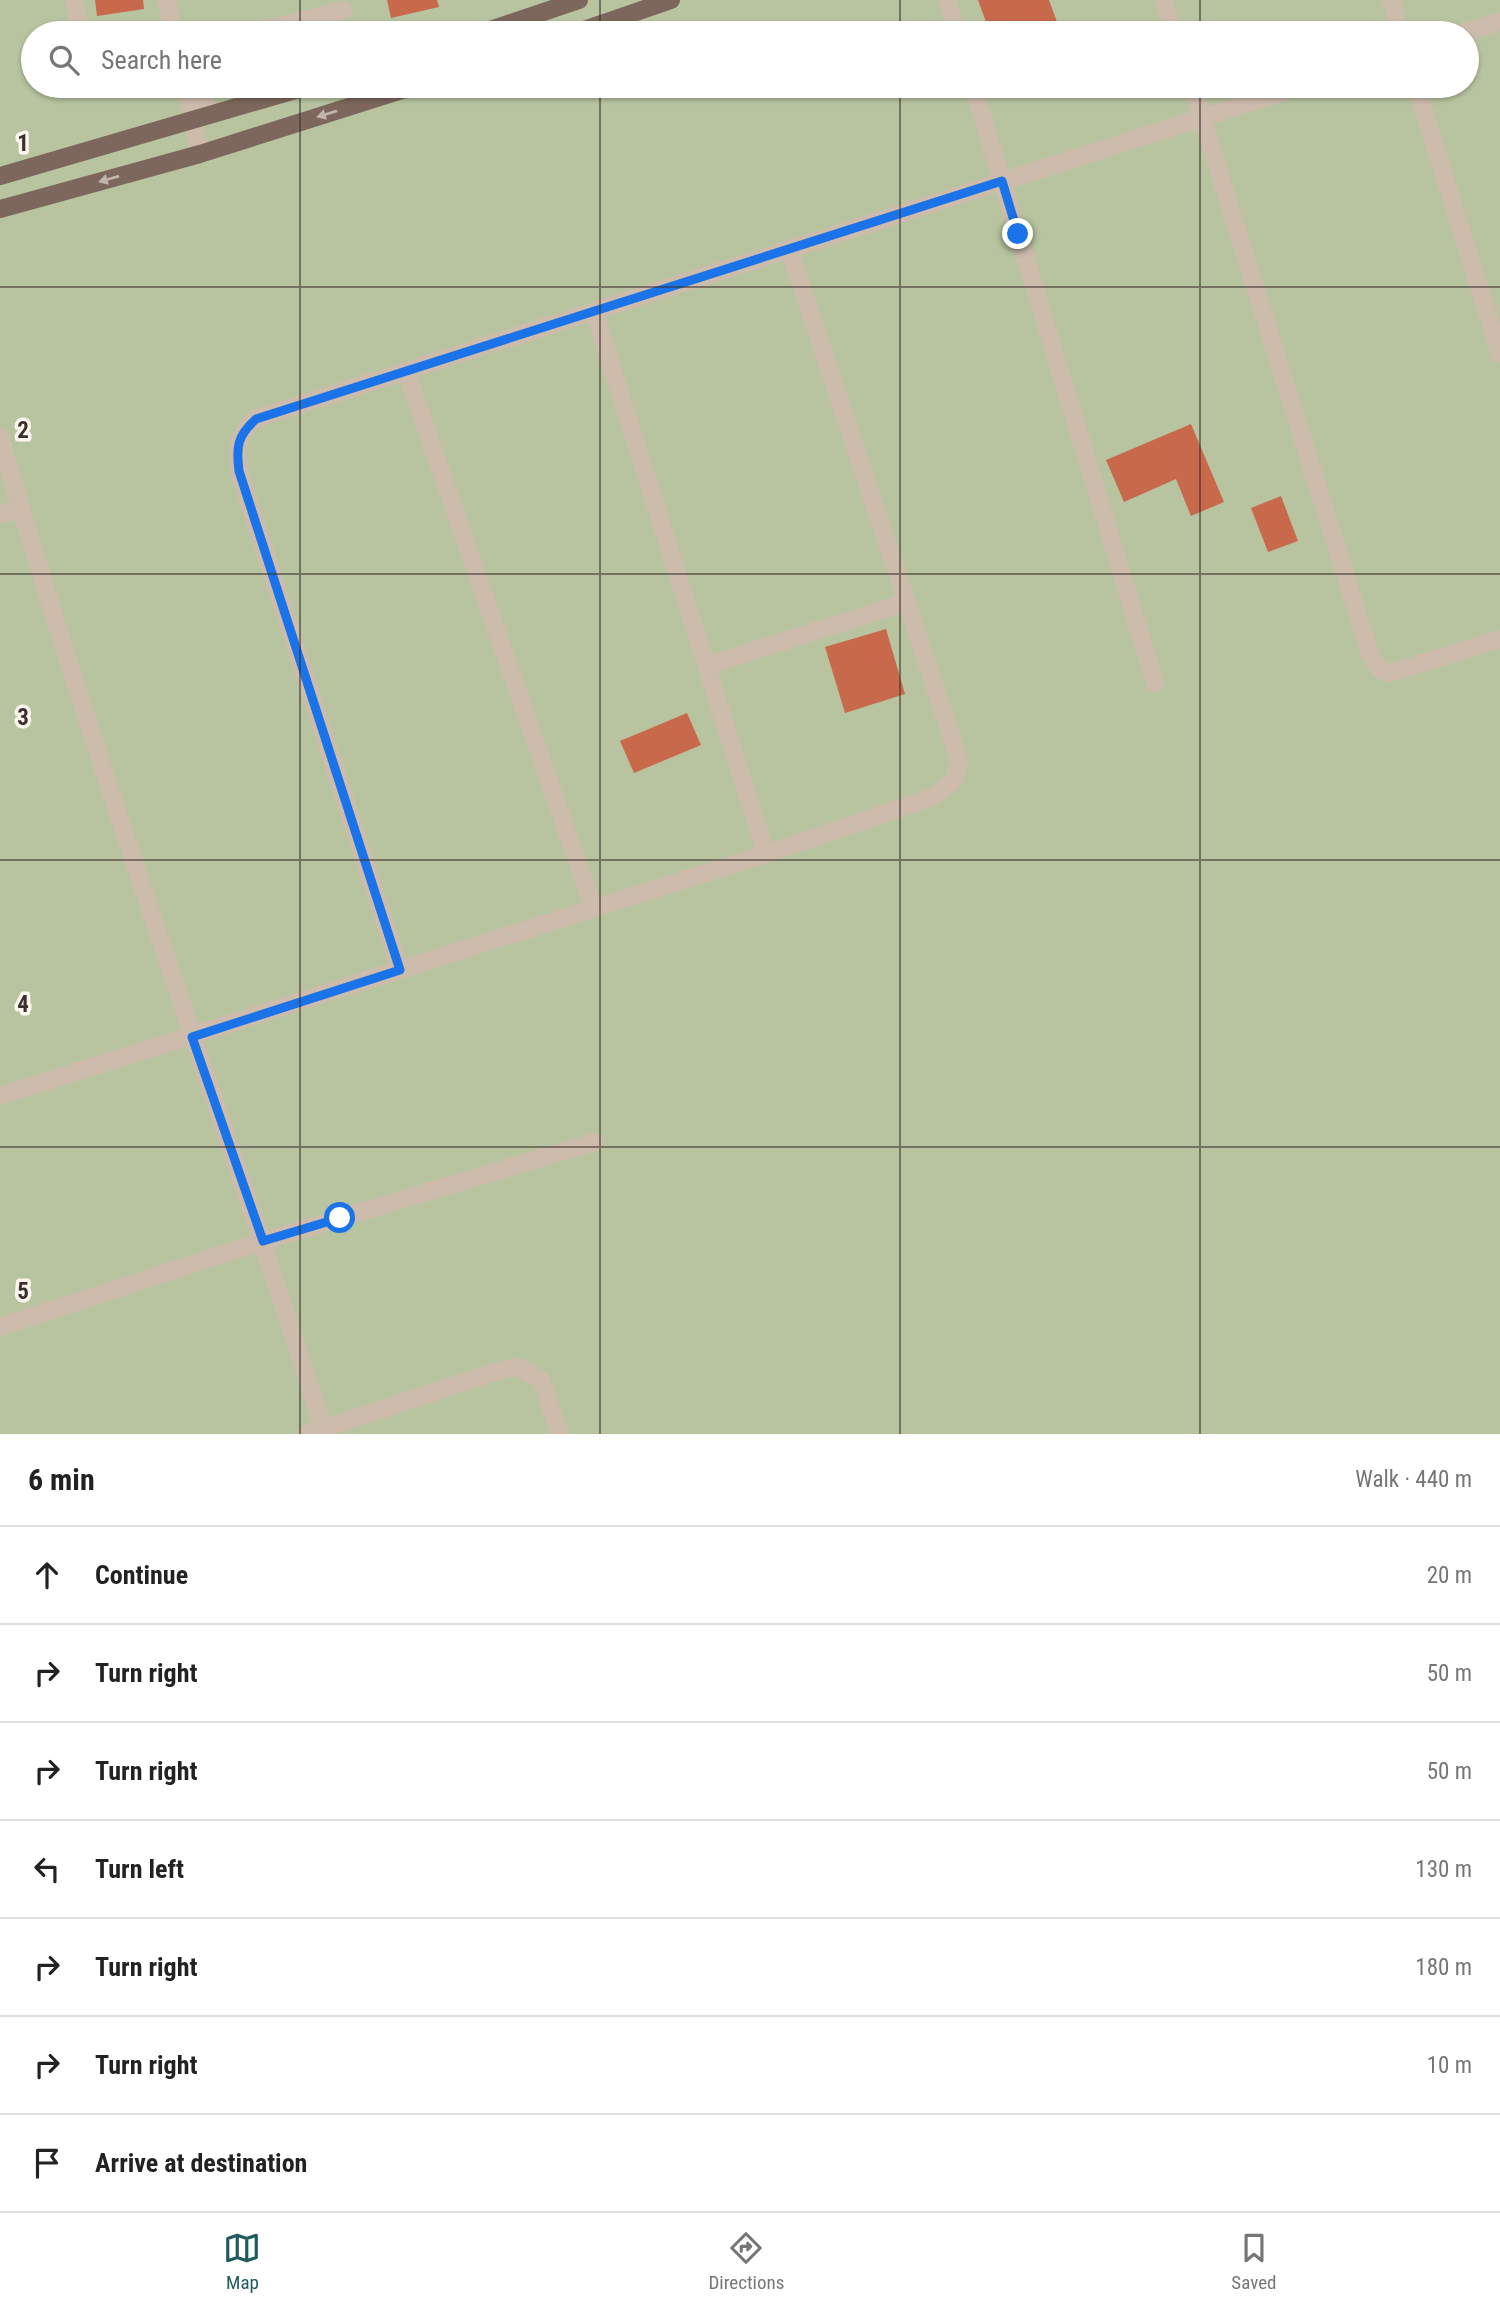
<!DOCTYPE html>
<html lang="en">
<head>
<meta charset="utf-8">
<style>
  body { margin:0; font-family:"Roboto Condensed",sans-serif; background:#f2f2f2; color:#222 }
  .stop { position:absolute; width:21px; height:21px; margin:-16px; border:5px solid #1a73e8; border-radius:50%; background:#fff }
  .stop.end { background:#1a73e8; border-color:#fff; box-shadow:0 2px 7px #0008 }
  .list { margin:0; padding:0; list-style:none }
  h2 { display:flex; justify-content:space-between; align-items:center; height:91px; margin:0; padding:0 28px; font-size:30px }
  h2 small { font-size:23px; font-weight:400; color:#767676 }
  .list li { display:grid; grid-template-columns:46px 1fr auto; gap:21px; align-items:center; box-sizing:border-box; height:98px; padding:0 28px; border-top:2px solid #e0e0e0 }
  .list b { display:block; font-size:26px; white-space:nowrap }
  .list em { font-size:23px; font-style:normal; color:#767676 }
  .icon { flex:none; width:38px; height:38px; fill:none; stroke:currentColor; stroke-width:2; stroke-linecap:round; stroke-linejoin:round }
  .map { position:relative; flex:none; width:1500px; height:1434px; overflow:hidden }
  .search { position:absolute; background:#fff; box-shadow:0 2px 5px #0004; left:21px; right:21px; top:21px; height:77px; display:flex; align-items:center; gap:18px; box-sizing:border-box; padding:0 24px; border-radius:38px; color:#767676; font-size:26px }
  .sheet { height:777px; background:#fff }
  nav { display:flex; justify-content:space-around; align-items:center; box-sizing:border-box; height:98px; border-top:2px solid #e0e0e0; background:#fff; font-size:19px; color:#767676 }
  nav a { display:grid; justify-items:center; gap:4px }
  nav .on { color:#1f5a5e }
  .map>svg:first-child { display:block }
  .green { fill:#b8c4a0; fill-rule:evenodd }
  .building { fill:#c8694b }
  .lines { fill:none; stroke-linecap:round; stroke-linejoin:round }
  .minor { stroke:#cdbbac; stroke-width:18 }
  .major { stroke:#7d675c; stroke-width:18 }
  .oneway { fill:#c2b5ac }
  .route { stroke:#1a73e8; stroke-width:9 }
  .grid { fill:none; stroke:#3b302b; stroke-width:2; stroke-opacity:0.55 }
  .grid-label { font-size:23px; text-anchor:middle; font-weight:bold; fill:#3b302b; stroke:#fbf5ee; stroke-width:7; stroke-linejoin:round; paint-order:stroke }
</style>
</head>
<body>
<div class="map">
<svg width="1500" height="1434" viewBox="0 0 1500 1434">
  <rect width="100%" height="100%" fill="#f4ebe1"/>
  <!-- green -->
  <path class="green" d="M0,0H1500V1434H0ZM33,33H1467V86H33Z"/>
  <!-- building -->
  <g class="building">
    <polygon points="95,0 143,0 144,9 97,16"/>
    <polygon points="387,0 437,0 439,7 391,18"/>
    <polygon points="978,0 1049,0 1061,33 990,33"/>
    <polygon points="1191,424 1224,502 1191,516 1176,479 1124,502 1106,460"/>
    <polygon points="1281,496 1298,541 1268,552 1251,508"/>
    <polygon points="886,629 905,694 845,713 825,647"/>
    <polygon points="687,713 701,745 634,773 620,741"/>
  </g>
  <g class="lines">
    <!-- minor -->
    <g class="minor">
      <polyline points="74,0 80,33"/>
      <polyline points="167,0 174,33"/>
      <polyline points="947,0 957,33"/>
      <polyline points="1163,0 1175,33"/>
      <polyline points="1391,0 1400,33"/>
      <polyline points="251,33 343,10"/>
      <polyline points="1464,33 1500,21"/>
      <polyline points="185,86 200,154"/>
      <polyline points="201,86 210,115"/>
      <polyline points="973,86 1155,683"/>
      <polyline points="1192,86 1371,657 1380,670 1390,673 1500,639"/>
      <polyline points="1416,86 1500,354"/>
      <polyline points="594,311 766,854"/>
      <polyline points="406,371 593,907"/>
      <path d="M0,437C97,773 219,1101 325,1434"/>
      <polyline points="0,515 21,509"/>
      <polyline points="706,666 907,602"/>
      <path d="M400,970L239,471C236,447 237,436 255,419L1302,86"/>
      <polyline points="0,1096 766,854 933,797 954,780 959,760 789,249"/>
      <polyline points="0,1327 263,1241 595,1142"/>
      <polyline points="307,1434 504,1369 519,1367 541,1380 560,1434"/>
    </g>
    <!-- major -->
    <g class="major">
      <polyline points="481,33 579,0"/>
      <polyline points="575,33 671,0"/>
      <polyline points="0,176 309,86"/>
      <polyline points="0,209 200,154 415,86"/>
    </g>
  </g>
  <!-- one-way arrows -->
  <defs><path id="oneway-solid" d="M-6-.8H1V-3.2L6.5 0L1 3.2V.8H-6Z" transform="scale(1.75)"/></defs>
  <g class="oneway">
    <use href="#oneway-solid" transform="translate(327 114) rotate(163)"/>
    <use href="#oneway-solid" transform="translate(109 179) rotate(164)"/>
  </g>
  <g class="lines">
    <!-- route -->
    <path class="route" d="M340,1218L263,1241L192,1037L400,970L239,471C236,447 237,436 256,419L1002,181L1018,234"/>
  </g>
  <!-- grid -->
  <path class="grid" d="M300,0V33M600,0V33M900,0V33M1200,0V33M300,86V1434M600,86V1434M900,86V1434M1200,86V1434M0,287H1500M0,574H1500M0,860H1500M0,1147H1500"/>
  <g class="grid-label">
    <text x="23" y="151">1</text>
    <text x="23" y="438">2</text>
    <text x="23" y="725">3</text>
    <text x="23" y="1012">4</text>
    <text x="23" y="1299">5</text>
  </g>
</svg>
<div class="stop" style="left:340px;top:1218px"></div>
<div class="stop end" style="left:1018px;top:234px"></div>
<div class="search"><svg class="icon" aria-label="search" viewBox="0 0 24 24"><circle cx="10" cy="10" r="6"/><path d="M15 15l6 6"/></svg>Search here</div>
</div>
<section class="sheet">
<h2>6 min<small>Walk · 440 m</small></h2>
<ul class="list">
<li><svg class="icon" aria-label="ahead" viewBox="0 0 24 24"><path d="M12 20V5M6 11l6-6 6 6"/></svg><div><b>Continue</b></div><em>20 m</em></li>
<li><svg class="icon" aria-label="right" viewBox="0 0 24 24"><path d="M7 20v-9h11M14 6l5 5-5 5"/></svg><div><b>Turn right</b></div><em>50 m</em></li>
<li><svg class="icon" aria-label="right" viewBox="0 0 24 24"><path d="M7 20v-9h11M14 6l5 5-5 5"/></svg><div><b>Turn right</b></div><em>50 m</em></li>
<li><svg class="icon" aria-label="left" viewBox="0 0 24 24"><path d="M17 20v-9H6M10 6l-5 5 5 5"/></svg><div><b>Turn left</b></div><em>130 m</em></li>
<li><svg class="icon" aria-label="right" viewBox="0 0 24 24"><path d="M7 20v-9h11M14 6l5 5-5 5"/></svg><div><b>Turn right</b></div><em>180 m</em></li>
<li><svg class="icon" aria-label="right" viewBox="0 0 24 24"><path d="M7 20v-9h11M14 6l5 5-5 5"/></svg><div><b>Turn right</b></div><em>10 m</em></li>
<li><svg class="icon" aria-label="arrive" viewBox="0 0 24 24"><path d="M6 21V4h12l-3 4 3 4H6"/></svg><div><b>Arrive at destination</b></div></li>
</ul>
</section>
<nav>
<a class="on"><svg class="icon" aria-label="map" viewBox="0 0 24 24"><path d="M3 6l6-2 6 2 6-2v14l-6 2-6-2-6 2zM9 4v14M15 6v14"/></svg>Map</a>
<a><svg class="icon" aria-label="directions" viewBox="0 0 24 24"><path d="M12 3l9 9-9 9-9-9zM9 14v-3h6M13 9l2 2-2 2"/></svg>Directions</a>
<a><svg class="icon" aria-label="saved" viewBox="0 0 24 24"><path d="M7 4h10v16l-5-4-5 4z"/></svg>Saved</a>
</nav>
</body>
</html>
